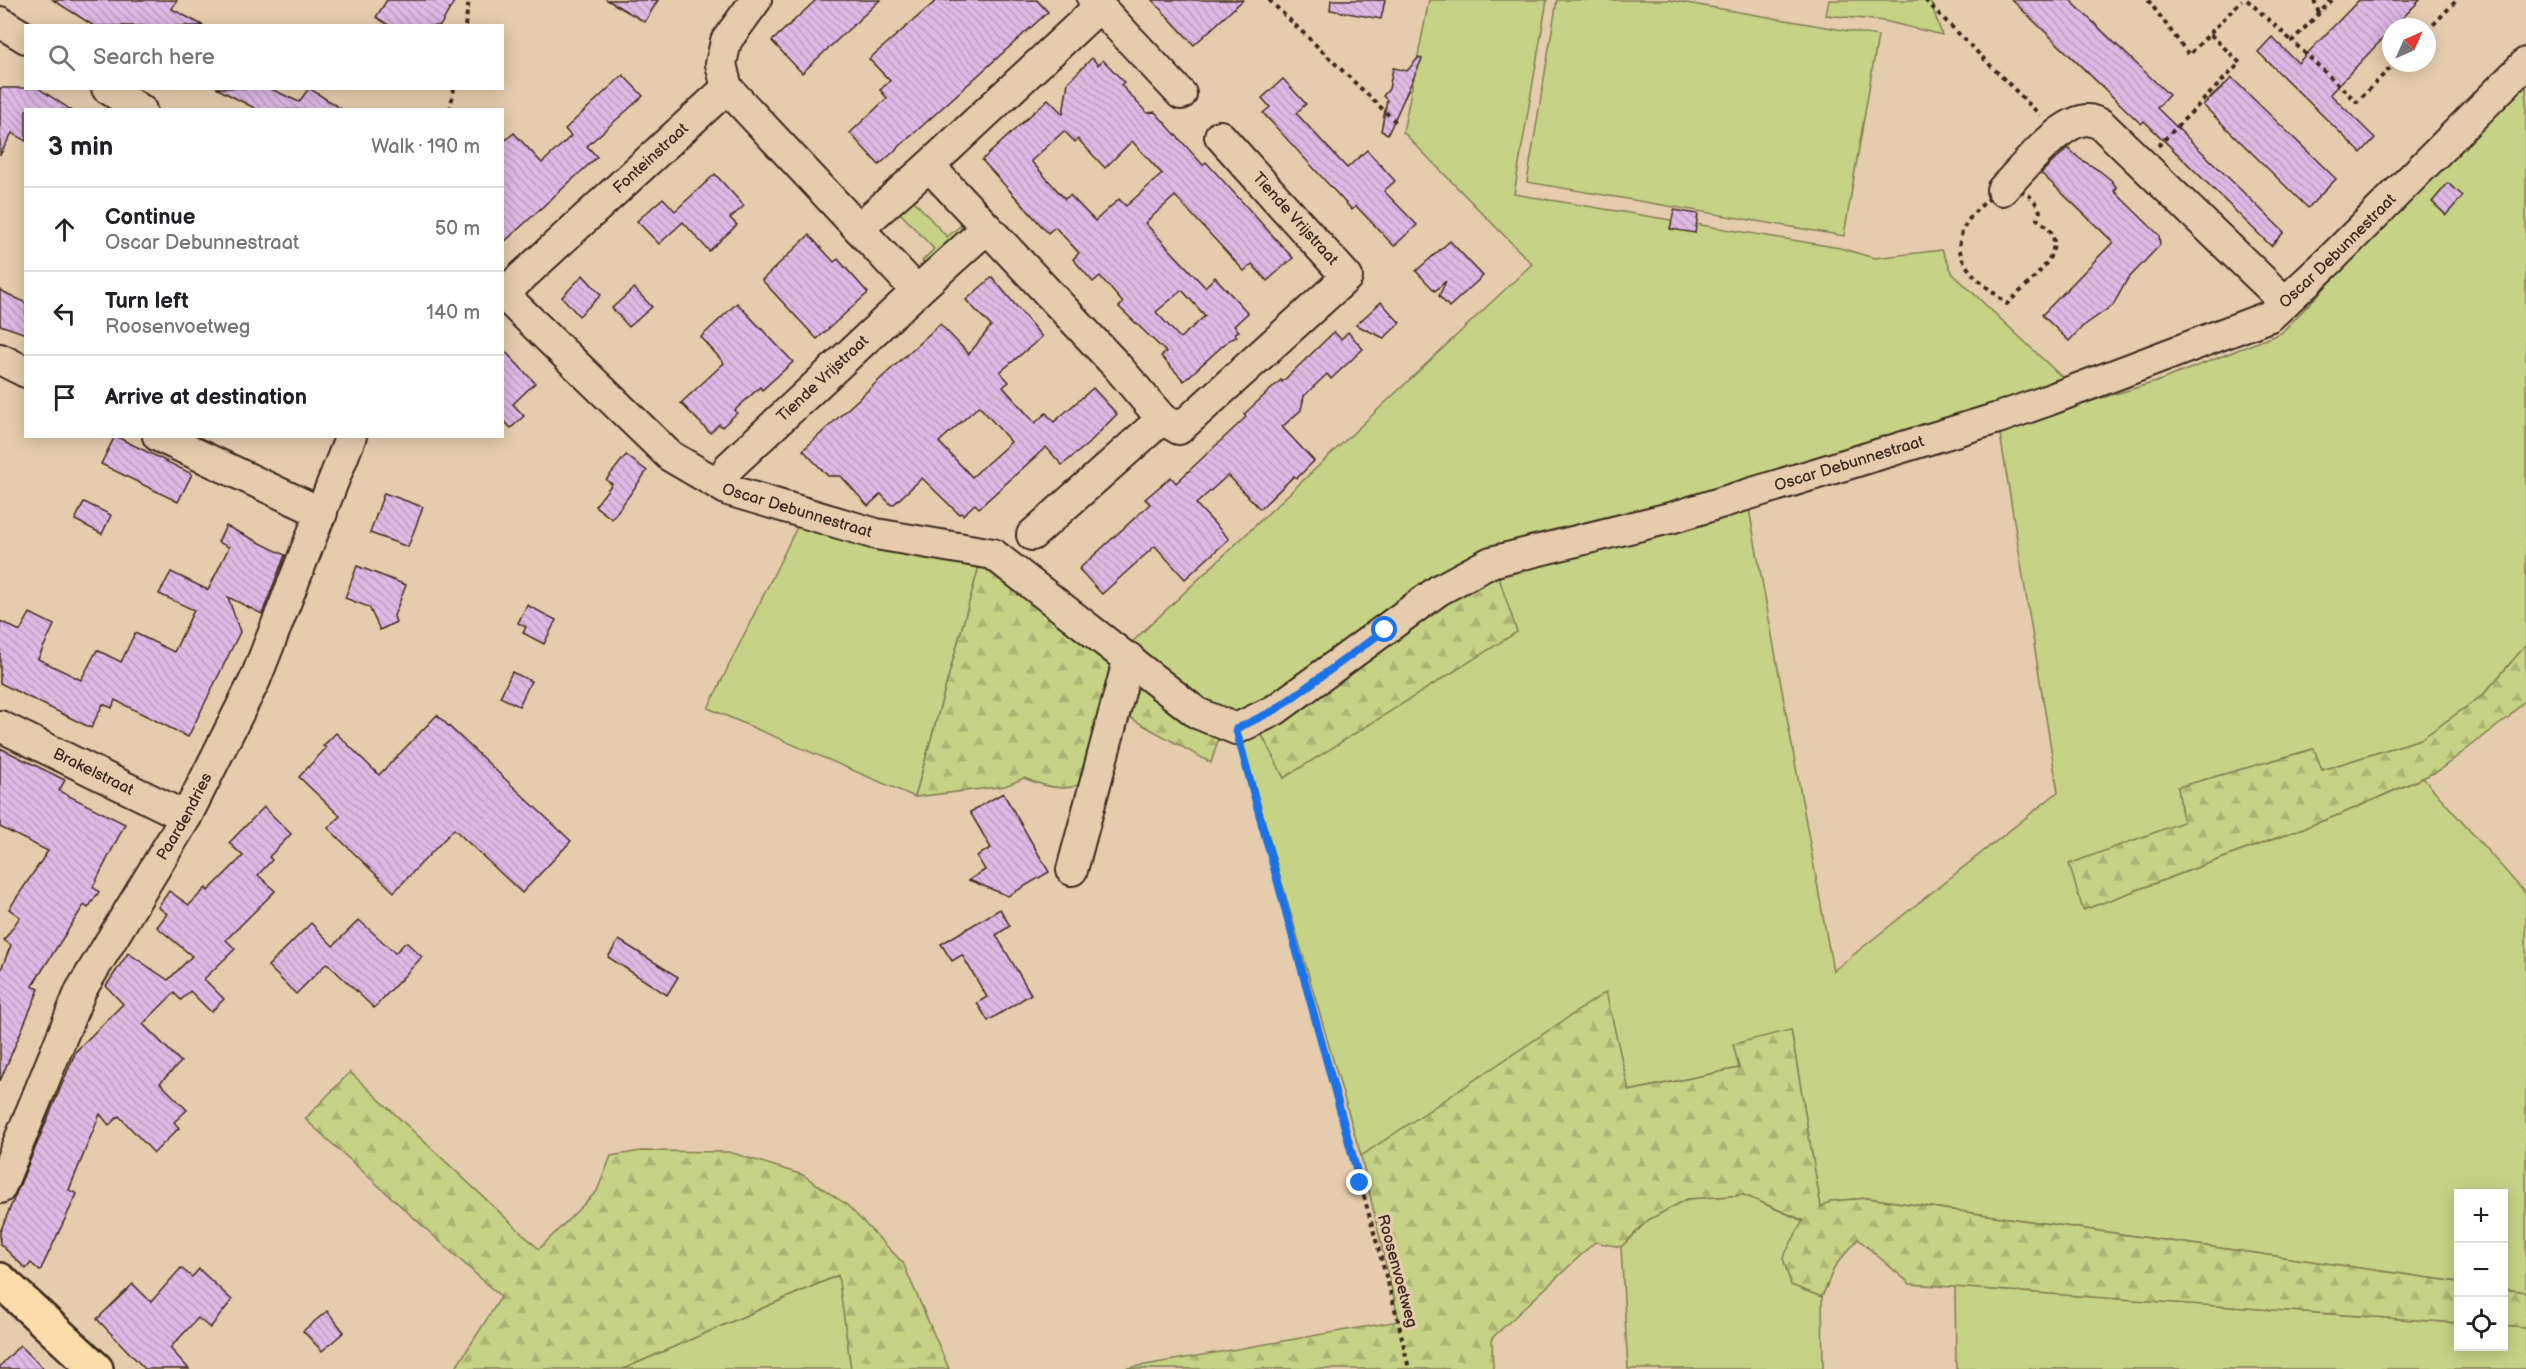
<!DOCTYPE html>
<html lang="en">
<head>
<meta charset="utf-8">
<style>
  body { margin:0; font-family:"Balsamiq Sans",sans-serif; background:#f2f2f2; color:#202124 }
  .controls { position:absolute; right:18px; bottom:18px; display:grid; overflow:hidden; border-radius:0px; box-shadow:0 3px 15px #0003 }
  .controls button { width:54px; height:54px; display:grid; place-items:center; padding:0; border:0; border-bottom:2px solid #e0e0e0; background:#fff; color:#202124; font:30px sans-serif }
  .compass { position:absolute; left:2382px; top:18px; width:54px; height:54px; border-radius:50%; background:#fff; box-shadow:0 3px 15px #0003; rotate:45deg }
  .stop { position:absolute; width:18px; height:18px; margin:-14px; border:4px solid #1a73e8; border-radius:50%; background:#fff }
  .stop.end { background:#1a73e8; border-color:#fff; box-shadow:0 2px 6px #0008 }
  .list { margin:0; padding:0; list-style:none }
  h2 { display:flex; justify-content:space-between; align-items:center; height:78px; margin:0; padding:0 24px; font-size:26px }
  h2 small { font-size:20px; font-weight:400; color:#757577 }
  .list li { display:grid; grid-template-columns:39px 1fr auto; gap:18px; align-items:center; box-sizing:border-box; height:84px; padding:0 24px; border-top:2px solid #e0e0e0 }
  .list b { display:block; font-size:22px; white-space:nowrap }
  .list p { margin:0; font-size:20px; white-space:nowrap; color:#757577 }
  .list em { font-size:20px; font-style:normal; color:#757577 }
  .icon { flex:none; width:33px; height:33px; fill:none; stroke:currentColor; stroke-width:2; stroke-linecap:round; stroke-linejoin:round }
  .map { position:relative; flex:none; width:2526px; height:1369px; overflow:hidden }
  .search { position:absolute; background:#fff; box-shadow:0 3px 15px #0003; left:24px; top:24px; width:480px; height:66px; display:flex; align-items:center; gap:15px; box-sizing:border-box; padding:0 21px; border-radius:0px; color:#757577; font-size:22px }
  .panel { position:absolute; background:#fff; box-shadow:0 3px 15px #0003; left:24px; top:108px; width:480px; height:330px; border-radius:0px }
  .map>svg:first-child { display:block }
  .grass { fill:#c6d285; stroke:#807e52; stroke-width:1.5 }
  .forest { fill:url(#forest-firs); stroke:#807e52; stroke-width:1.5 }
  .building { fill:url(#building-back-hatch); stroke:#3b2a1e; stroke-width:1.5; fill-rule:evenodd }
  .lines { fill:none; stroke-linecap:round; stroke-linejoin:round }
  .minor-casing { stroke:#3b2a1e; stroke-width:34 }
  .major-casing { stroke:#3b2a1e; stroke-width:38 }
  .path { stroke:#3b2a1e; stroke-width:4; stroke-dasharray:4.5 4.5; stroke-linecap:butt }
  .minor { stroke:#e5ccad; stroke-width:30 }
  .major { stroke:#fddcac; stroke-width:33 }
  .route { stroke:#1a73e8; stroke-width:8 }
  .labels { text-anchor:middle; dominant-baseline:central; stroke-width:6; stroke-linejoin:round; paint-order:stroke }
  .street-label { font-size:16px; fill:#3b2a1e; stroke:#e5ccad }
</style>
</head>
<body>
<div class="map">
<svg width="2526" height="1369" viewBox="0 0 2526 1369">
  <defs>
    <pattern id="forest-firs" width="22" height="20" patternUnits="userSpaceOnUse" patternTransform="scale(1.5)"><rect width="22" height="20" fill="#c6d285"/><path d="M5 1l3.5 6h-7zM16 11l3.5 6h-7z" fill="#abb472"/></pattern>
    <pattern id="building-back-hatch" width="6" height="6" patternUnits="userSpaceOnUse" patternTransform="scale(1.5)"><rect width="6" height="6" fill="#ddb9e4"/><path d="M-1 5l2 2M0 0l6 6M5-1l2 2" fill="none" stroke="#bf9fc3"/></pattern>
  </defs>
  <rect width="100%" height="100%" fill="#e5ccad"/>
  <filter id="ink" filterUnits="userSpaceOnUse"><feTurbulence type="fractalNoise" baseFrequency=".0167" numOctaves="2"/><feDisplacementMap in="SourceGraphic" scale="12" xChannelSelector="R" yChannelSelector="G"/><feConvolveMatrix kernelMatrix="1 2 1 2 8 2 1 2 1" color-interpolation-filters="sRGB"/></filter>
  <g filter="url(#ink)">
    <!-- grass -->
    <g class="grass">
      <polygon points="1429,0 1547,0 1514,194 1840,248 1874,258 1942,250 1953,274 2066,381 1736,491 1484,556 1251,716 1215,713 1130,644 1532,264 1403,132"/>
      <polygon points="1557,0 1669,0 1878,36 1844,236 1527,182"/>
      <polygon points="1829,0 1930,0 1942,35 1884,21 1826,15"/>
      <polygon points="2526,80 2526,645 2483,695 2421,739 2322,770 2313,749 2178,787 2183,822 2083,910 2341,814 2423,778 2526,894 2526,1292 2504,1289 2504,1194 2458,1194 2458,1282 1868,1198 1831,1201 1821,1208 1791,1030 1739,1068 1628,1091 1606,993 1361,1156 1240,739 1260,731 1284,778 1498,575 1749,509 1833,971 2058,792 1999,428 2156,382 2281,333"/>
      <polygon points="921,184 926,189 914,201 947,237 960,226 964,232 926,266 922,261 934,249 900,213 888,224 883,219"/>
      <polygon points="798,525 980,563 915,797 708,708"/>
      <polygon points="1744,1195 1803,1221 1791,1285 1822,1297 1823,1369 1628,1369 1621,1247 1648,1220 1687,1199"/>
      <polygon points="839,1275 851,1369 623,1369"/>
      <polygon points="1955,1287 2458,1323 2458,1346 2504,1346 2504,1326 2526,1328 2526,1369 1956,1369"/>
    </g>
    <!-- forest -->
    <g class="forest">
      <path d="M980,563L1220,734L1211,763L1127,716C1098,768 1092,807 1024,778L1005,786L915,797Z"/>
      <polygon points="1498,575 1517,632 1284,778 1260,731 1465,587"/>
      <polygon points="2526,645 2526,699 2509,717 2438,771 2341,814 2083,910 2069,864 2183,822 2178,787 2314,749 2322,770 2421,739 2483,695"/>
      <polygon points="1606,992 1629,1091 1739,1068 1733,1044 1791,1030 1821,1207 1831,1201 1867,1198 2458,1282 2458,1323 1910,1284 1858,1239 1835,1266 1822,1297 1791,1285 1783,1258 1803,1220 1744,1195 1687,1199 1648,1220 1621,1247 1595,1242 1492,1338 1493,1369 1122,1369 1399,1321 1361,1156"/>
      <polygon points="350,1072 539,1249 597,1191 611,1156 641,1151 729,1152 803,1175 847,1205 903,1263 949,1369 851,1369 838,1275 623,1369 455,1369 501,1297 305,1119"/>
      <polygon points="2504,1289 2526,1292 2526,1328 2504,1326"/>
    </g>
    <!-- building -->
    <g class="building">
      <polygon points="53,0 177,0 172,9 204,26 94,26"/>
      <polygon points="387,0 455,0 440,26 390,26 376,17"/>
      <polygon points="607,0 658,0 645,22"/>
      <polygon points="816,0 880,0 802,73 772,41"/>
      <polygon points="937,0 1037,0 1048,12 879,165 850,133 887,98 880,90 890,81 869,59"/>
      <polygon points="1152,0 1243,0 1194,45"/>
      <polygon points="1331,0 1385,0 1381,19 1330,10"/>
      <polygon points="2012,0 2070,0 2169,95 2157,108 2284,232 2271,246 2144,121 2141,124"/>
      <polygon points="2359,0 2420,0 2394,27 2391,27 2391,30 2330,94 2375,138 2361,153 2258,52 2272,37 2298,63"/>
      <polygon points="1419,57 1422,59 1388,134 1381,131 1387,100 1383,96 1389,89 1393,68 1407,71"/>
      <path d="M1092,58L1098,65L1103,60L1124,82L1121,85L1147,113L1155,112L1203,165L1206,162L1293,258L1267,281L1252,264L1244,271L1175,196L1145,223L1205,287L1215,277L1248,313L1234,326L1239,331L1235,333L1237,337L1229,340L1184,381L1161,356L1166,352L1119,307L1123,303L1100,276L1093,282L1073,259L1079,253L1055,227L1048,233L982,160L1048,99L1063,114L1068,82ZM1064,131L1075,142L1078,139L1105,168L1132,141L1162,174L1126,206L1119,199L1095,221L1070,195L1065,199L1031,161ZM1182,290L1205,316L1180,338L1156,312Z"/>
      <polygon points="623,75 643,96 587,146 597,157 502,244 502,143 514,133 542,163 571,136 565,129"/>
      <polygon points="2232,78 2336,179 2308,208 2203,105"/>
      <polygon points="1283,79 1306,104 1296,113 1347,168 1367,150 1395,181 1384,191 1417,225 1394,246 1356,206 1352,210 1263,113 1270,107 1262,98"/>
      <polygon points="0,88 38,88 71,110 26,110 26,141 12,133 0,155"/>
      <polygon points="216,88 269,88 299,102 309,88 343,110 258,110"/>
      <polygon points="2068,148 2080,159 2100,171 2111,180 2117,188 2114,191 2159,235 2160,245 2127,280 2113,305 2082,327 2069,341 2042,315 2113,242 2041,173"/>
      <polygon points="715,174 744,206 730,218 737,225 709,251 683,222 659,244 637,221 663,198 675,211"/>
      <polygon points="2448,183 2463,196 2446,215 2432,202"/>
      <polygon points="1674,210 1698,214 1695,233 1670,229"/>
      <polygon points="809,235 834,262 838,259 868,293 817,339 762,280"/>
      <polygon points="1450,241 1483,276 1449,307 1439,296 1446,281 1435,291 1416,271"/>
      <polygon points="583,275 601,295 579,316 562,297"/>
      <path d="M992,277L1042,337L1000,372L1009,382L1003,387L1035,423L1046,413L1054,422L1093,388L1117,414L1088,444L1062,465L1046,447L979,508L975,504L963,515L961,513L959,514L922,478L894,504L891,505L881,494L868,506L841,476H828L803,450L940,324L969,354L991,326L966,300ZM979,406L1011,442L972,477L939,442Z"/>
      <polygon points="634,288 652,307 629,327 612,308"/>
      <polygon points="0,290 26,303 26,334 0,325"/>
      <polygon points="1381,302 1400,323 1384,338 1356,325"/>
      <polygon points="737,303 793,362 762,390 760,387 735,410 737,413 722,427 719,424 710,433 681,403 724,363 701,337"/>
      <polygon points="1334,332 1341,339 1348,332 1363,349 1331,379 1327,374 1304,396 1301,410 1282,427 1314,461 1297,478 1294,476 1260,509 1228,475 1196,504 1229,539 1219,548 1185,579 1155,546 1102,594 1079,569 1150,504 1145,499 1171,477 1176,483 1246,417 1244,414 1281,380 1282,382"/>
      <polygon points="502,348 535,383 513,404 524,416 511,428 502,419"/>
      <polygon points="115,436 192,474 178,502 101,464"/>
      <polygon points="626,455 647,471 612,519 595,506 612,484 606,480"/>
      <polygon points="384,493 423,507 408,547 370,533"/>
      <polygon points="84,502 111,515 102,534 75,520"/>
      <polygon points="226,526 285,555 262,614 228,597 240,632 188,737 115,700 112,708 103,704 91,728 0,683 0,621 20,631 30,613 54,625 38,659 81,680 97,650 121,662 135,633 174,652 194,610 159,594 171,572 208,590 229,547 218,542"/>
      <polygon points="357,566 406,585 394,616 396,622 380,630 369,607 345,598"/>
      <polygon points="527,605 556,620 544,644 523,633 526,627 518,623"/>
      <polygon points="512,672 531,681 519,706 500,697"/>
      <polygon points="437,715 571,841 522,893 454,829 394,892 328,828 340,816 299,777 326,748 323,746 336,733 379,775"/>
      <polygon points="0,748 65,780 59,791 125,824 93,887 99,892 88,908 84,905 32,986 39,989 0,1081 0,972 11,945 4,940 20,917 9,909 48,851 0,827"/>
      <polygon points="1003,793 1049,872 1008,896 969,880 985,870 977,856 991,848 970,812"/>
      <polygon points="264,807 291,834 269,857 272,860 258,875 275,891 226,940 235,949 204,979 224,999 211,1012 190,991 181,1000 174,993 143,1024 181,1062 160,1083 187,1110 174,1122 179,1128 154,1153 119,1116 109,1125 100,1114 69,1190 77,1194 40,1271 31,1263 26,1269 0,1244 0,1232 76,1051 123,1004 106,986 128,953 168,980 192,956 157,927 167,914 158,907 169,891 189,905 206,888 208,891 243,856 229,843"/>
      <polygon points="1000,909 1010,926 996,935 1031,994 988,1021 977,1003 987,997 962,955 952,961 941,944"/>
      <polygon points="359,920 395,953 406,942 422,957 374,1008 327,963 296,994 268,966 311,923 333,946"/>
      <polygon points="619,940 678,977 667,995 608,957"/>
      <polygon points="181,1268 192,1277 199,1269 232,1300 210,1328 198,1318 170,1348 189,1369 145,1369 97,1319 133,1284 151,1302"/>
      <polygon points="327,1311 344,1332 322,1351 303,1331"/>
      <polygon points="20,1345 44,1369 0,1369 0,1366"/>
    </g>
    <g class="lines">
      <defs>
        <g id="minor">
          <polyline points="1093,0 1181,94"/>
          <polyline points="0,22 26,38"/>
          <polyline points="107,88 141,110"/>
          <polyline points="727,88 917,291 729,467"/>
          <polyline points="929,166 1116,365 1162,419"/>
          <path d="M2002,190C2021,171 2060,120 2088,120C2092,120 2097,123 2101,124L2285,302"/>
          <polyline points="859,228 929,166 1099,7"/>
          <polyline points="917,291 987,228"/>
          <path id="s1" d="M503,294L670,456L728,490L876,534L993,554L1197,713L1236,729L1275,710L1439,590L1491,562L1674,517L1998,418L2046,401L2270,316L2330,260L2526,63"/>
          <path id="s2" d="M502,295L727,88L721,64L726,41L756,0"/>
          <polyline points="0,359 26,372"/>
          <polyline points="158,436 322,513"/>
          <polyline points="1032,535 1162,419 1179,429 1347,277 1220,136"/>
          <path id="s3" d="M0,726L186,817"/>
          <polyline points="1072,870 1129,658"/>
          <path id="s4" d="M0,1188L81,990L186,817L255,680L351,436"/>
        </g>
        <polyline id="major" points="0,1280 96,1369"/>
      </defs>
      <!-- minor casing -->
      <use href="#minor" class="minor-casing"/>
      <!-- major casing -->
      <use href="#major" class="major-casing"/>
      <!-- path -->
      <g class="path">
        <polyline points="1269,0 1398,124"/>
        <polyline points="1925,0 2040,115"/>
        <polyline points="2148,0 2189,55 2242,0"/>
        <polyline points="2247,0 2292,41"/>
        <polyline points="2314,0 2319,13"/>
        <polyline points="2332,0 2292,41 2357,102 2395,63"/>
        <polyline points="465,26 469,0"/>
        <polyline points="2427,31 2457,0"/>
        <polyline points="450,110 454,88"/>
        <polyline points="2158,146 2240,63 2210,34"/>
        <path d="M2002,190C2022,189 2031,192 2040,211L2037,219C2042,223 2048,227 2051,232C2065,257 2023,287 2007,304C1994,292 1975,280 1966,265C1946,236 1977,205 2002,190Z"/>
        <polyline points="1242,753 1398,1320 1409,1369"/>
      </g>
      <!-- minor -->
      <use href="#minor" class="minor"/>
      <!-- major -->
      <use href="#major" class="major"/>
    </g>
  </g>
  <g class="lines" filter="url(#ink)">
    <!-- route -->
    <polyline class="route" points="1360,1183 1236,729 1275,710 1385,630"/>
  </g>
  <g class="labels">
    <!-- street labels -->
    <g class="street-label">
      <text stroke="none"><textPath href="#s2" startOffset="202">Fonteinstraat</textPath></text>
      <text transform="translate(1295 219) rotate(48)">Tiende Vrijstraat</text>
      <text stroke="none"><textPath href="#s1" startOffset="2091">Oscar Debunnestraat</textPath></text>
      <text transform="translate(823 379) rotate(-43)">Tiende Vrijstraat</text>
      <text stroke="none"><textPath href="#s1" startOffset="1551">Oscar Debunnestraat</textPath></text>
      <text stroke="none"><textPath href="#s1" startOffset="372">Oscar Debunnestraat</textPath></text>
      <text stroke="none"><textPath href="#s3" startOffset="104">Brakelstraat</textPath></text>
      <text stroke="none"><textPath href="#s4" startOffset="416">Paardendries</textPath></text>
      <text transform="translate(1397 1271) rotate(75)">Roosenvoetweg</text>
    </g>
  </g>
</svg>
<div class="controls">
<button>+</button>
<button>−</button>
<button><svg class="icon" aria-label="locate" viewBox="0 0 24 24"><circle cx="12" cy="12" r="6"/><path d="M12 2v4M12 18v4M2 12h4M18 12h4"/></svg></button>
</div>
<svg class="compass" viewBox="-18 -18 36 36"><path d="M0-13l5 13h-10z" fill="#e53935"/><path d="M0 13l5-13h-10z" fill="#757577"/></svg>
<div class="stop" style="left:1385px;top:630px"></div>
<div class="stop end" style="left:1360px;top:1183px"></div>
<div class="search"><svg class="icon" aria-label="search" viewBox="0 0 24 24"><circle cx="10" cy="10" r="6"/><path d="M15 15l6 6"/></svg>Search here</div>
<section class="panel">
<h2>3 min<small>Walk · 190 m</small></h2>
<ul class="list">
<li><svg class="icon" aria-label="ahead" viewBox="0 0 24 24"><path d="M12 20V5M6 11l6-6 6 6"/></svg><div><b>Continue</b><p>Oscar Debunnestraat</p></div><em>50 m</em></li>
<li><svg class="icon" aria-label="left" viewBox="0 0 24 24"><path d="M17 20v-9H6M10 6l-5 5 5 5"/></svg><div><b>Turn left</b><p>Roosenvoetweg</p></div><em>140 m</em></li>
<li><svg class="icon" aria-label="arrive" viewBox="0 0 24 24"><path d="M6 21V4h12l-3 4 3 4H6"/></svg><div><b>Arrive at destination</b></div></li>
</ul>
</section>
</div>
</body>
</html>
